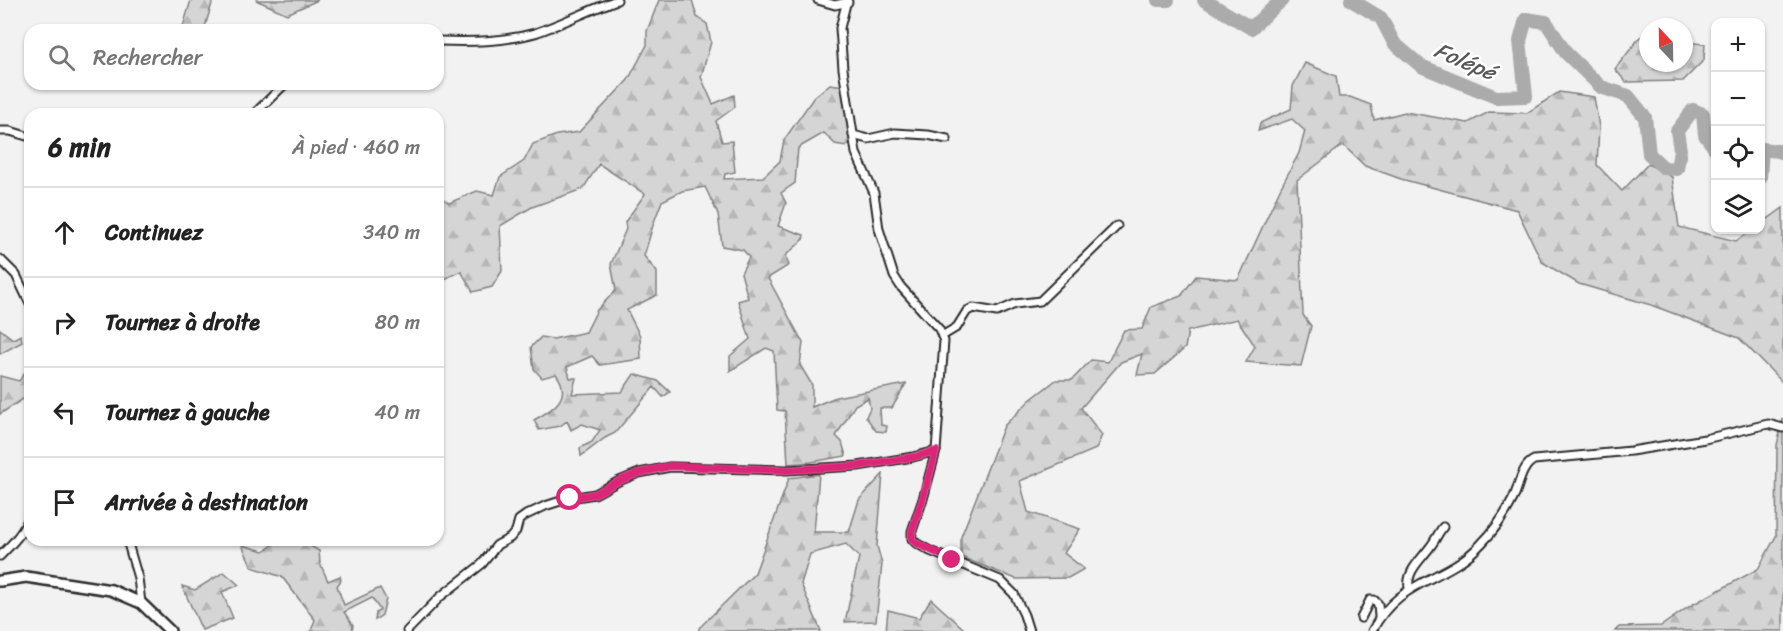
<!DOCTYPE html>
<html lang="fr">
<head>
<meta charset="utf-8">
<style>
  body { margin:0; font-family:Sriracha,sans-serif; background:#f6f6f6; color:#222 }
  .controls { position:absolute; right:18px; top:18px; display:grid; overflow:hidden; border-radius:12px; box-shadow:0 2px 4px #0004 }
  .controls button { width:54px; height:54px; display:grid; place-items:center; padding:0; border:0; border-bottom:2px solid #e0e0e0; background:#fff; color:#222; font:30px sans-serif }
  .compass { position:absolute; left:1639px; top:18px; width:54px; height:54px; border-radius:50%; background:#fff; box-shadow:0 2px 4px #0004; rotate:338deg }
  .stop { position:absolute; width:18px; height:18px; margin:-14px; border:4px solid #db2777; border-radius:50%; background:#fff }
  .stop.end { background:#db2777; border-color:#fff; box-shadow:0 2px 6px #0008 }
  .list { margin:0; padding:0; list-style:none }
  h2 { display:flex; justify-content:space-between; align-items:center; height:78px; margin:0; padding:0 24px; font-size:26px }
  h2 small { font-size:20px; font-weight:400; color:#767676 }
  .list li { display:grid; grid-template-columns:39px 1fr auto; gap:18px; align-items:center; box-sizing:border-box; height:90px; padding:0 24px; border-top:2px solid #e0e0e0 }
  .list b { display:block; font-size:22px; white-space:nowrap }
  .list em { font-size:20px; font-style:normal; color:#767676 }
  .icon { flex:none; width:33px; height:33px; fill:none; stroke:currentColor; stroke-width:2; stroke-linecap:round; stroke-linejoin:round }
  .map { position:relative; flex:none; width:1783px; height:631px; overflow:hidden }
  .search { position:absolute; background:#fff; box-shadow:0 2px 4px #0004; left:24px; top:24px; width:420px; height:66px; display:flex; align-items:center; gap:15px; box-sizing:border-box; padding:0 21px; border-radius:18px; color:#767676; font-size:22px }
  .panel { position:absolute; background:#fff; box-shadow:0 2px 4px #0004; left:24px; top:108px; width:420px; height:438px; border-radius:18px }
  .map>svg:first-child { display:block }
  .forest { fill:url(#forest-firs); stroke:#808080; stroke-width:1.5 }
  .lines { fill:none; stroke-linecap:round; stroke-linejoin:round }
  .river { stroke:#ababab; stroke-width:14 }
  .minor-casing { stroke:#2b2b2b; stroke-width:11 }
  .tertiary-casing { stroke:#2b2b2b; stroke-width:14 }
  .minor { stroke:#fff; stroke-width:7 }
  .tertiary { stroke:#fff; stroke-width:9 }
  .route { stroke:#db2777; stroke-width:8 }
  .labels { text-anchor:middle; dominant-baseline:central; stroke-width:5; stroke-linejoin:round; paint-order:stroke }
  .water-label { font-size:22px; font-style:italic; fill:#585858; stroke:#fff }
</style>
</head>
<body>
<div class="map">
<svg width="1783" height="631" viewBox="0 0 1783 631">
  <defs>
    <pattern id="forest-firs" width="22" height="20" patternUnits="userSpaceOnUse" patternTransform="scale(1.5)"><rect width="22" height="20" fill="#d5d5d5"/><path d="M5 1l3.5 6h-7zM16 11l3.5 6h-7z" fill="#b7b7b7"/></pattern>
  </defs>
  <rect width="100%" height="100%" fill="#f2f2f2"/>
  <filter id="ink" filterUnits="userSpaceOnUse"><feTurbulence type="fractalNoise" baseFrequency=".0167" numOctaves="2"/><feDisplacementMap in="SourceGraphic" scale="12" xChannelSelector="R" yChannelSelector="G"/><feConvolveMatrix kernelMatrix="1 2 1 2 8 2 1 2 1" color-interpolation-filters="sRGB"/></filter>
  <g filter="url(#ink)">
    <!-- forest -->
    <g class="forest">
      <polygon points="191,0 213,0 204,30 182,30"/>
      <polygon points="256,0 318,0 287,14"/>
      <path d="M659,0H692L697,17L707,24L711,42L701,77L713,104L734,95L735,107L716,121L722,142L732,141L735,172L725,174L724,179L763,177L780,161L784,140L814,97L830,84L844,86L846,107L858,138L846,146L835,144L824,133L798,148L795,183L781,193L786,203L778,226L804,235L803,240L785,256L789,265L768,278L803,343L800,365L812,385V407L836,397L906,384L892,408H880L881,425L887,426L886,432L876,431L866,417L870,408L868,398L855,405L836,436L842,442L846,456L811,462L788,464L785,411L777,410L774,351L766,348L730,371V356L750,339L738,301L748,298L741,273L749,257L743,250L722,246L718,214L705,187L682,191L662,201L654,222L644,256L657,272V295L627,310L640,336L641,359L600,365L592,356L567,367L570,378H576L572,394L622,392L634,374L658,381L670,392L663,397L654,387L615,433L605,438L581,456L580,448L592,442L600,430L582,424L571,430L567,421L560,426L539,430L534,420C554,409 573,397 556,374L542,378L534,369L531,347L541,337L553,339L586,332L597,310L616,290L611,264L626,229L625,222L645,194L599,164L583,189L532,207L500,226L502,271L492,287L473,292L461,271L438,282V198L440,197L449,203L477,191L494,195L500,177L524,161L533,144L557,135L579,132L628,80L647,45V31Z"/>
      <polygon points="1640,37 1648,38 1648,63 1684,63 1684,42 1705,44 1704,60 1683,81 1626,82 1615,69"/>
      <polygon points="1305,63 1336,76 1339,97 1350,97 1371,105 1374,120 1405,112 1468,123 1489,112 1527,113 1559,92 1594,97 1599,127 1597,165 1622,191 1648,164 1672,177 1679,227 1736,241 1752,230 1760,230 1761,224 1783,208 1783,383 1739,338 1651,305 1579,284 1542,262 1517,210 1401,179 1365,166 1343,145 1297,180 1303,315 1311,326 1301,366 1246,362 1255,346 1237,319 1188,331 1185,348 1155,374 1137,375 1142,354 1121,362 1081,408 1102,435 1096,449 1020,481 1028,512 1080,529 1064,553 1084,569 1068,578 1016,579 961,557 961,537 1004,426 1030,400 1056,380 1072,380 1091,360 1108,362 1124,330 1142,329 1151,307 1181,296 1196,276 1238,280 1280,189 1299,153 1305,131 1292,119 1258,131 1260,123 1291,109 1293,86"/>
      <polygon points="0,329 13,339 21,335 22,342 0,354"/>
      <polygon points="30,365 30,398 23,399 0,414 0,376 19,381"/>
      <polygon points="1783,419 1783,631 1615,631 1619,627 1661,626 1690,606 1758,569 1776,536 1777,445"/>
      <polygon points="819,474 814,532 849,532 859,500 883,474 877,546 882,564 876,621 845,622 859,557 846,544 810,554 801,584 821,631 699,631 699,628 755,573 789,478"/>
      <polygon points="272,540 306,540 307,544 319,551 320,563 328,581 340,576 341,580 337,586 344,605 380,588 386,599 382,615 375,620 376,613 380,610 372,598 344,612 353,625 352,631 311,631 315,620 282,577 252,567 242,545 264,551 277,542"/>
      <polygon points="224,572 239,585 222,592 233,618 202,630 182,586 195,590"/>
      <polygon points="931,599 965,630 962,631 886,631 888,610 919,618"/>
    </g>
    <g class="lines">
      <!-- river -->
      <g class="river">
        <polyline points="1158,0 1168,0"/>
        <polyline points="1204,0 1251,28 1282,0"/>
        <polyline points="1351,0 1381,18 1394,43 1421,66 1496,97 1526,96 1520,41 1526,19 1546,22 1566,53 1601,87 1628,96 1645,117 1649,154 1664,168 1677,169 1680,150 1677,131 1693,110 1703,114 1705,135 1716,150"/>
        <polyline points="1760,178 1762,149 1778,151 1783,153"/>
      </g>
      <defs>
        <g id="minor">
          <polyline points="818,0 835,5 848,2"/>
          <polyline points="847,0 840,28 843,69 856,153 874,193 879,229 894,276 901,287 939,329 944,341 936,451 923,499 912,531 912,539 916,543 930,551 1000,580 1014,594 1024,615 1029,631"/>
          <path d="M438,41C471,42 503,42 535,33C562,24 589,10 617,0"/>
          <polyline points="254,114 285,84"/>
          <polyline points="0,131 10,131 30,137"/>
          <polyline points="853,135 868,139 895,133 928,135 947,139"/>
          <polyline points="0,259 16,275 30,304"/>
          <polyline points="942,336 957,327 967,311 973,308 997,312 1015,304 1040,301 1117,226"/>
          <polyline points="127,540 138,578 141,603"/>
          <path d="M0,556C12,544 24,532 30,515"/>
          <path d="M1409,589C1406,571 1420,561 1430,547C1435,541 1438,533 1443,527"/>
          <polyline points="1361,618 1370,600 1374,600 1378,604 1379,617"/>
          <polyline points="407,631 440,597 482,564 497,545 510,538 516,531 519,520 526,515 545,506 570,498 595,494 619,481 639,473 670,467 787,470 858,466 913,457 936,451"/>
          <path d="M1372,631C1399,578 1446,582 1481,544C1494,531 1505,515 1513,499C1519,487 1521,466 1534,460L1631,451L1705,439L1768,424L1783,428"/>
        </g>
        <polyline id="tertiary" points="0,581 26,577 111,590 141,603 170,631"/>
      </defs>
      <!-- minor casing -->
      <use href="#minor" class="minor-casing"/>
      <!-- tertiary casing -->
      <use href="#tertiary" class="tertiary-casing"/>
      <!-- minor -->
      <use href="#minor" class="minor"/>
      <!-- tertiary -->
      <use href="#tertiary" class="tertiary"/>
    </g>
  </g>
  <g class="lines" filter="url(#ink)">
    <!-- route -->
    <polyline class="route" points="570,498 595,494 619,481 639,473 670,466 787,470 858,466 914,457 936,451 923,498 912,531 912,539 916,543 952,560"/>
  </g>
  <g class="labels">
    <!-- water labels -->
    <g class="water-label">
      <text transform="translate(1465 61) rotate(23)">Folépé</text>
    </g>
  </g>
</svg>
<div class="controls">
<button>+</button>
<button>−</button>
<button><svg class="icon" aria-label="locate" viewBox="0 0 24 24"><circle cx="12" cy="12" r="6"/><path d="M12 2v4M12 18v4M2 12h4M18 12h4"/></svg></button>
<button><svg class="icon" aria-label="layers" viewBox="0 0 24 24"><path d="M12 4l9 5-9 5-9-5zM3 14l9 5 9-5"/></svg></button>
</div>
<svg class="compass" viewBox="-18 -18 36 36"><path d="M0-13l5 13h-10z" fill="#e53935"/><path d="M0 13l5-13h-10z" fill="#767676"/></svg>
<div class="stop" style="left:570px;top:498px"></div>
<div class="stop end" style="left:952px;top:560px"></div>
<div class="search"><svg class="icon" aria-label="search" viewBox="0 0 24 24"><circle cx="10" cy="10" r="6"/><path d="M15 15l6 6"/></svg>Rechercher</div>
<section class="panel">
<h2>6 min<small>À pied · 460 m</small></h2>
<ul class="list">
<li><svg class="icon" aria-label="ahead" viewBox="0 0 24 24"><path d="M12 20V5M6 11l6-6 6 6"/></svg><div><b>Continuez</b></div><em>340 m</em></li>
<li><svg class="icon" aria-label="right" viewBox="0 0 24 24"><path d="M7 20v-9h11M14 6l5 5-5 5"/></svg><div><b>Tournez à droite</b></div><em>80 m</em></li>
<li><svg class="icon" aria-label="left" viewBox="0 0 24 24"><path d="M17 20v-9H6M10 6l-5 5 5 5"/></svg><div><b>Tournez à gauche</b></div><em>40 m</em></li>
<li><svg class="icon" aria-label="arrive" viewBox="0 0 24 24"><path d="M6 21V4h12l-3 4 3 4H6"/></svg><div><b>Arrivée à destination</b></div></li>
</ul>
</section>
</div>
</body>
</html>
